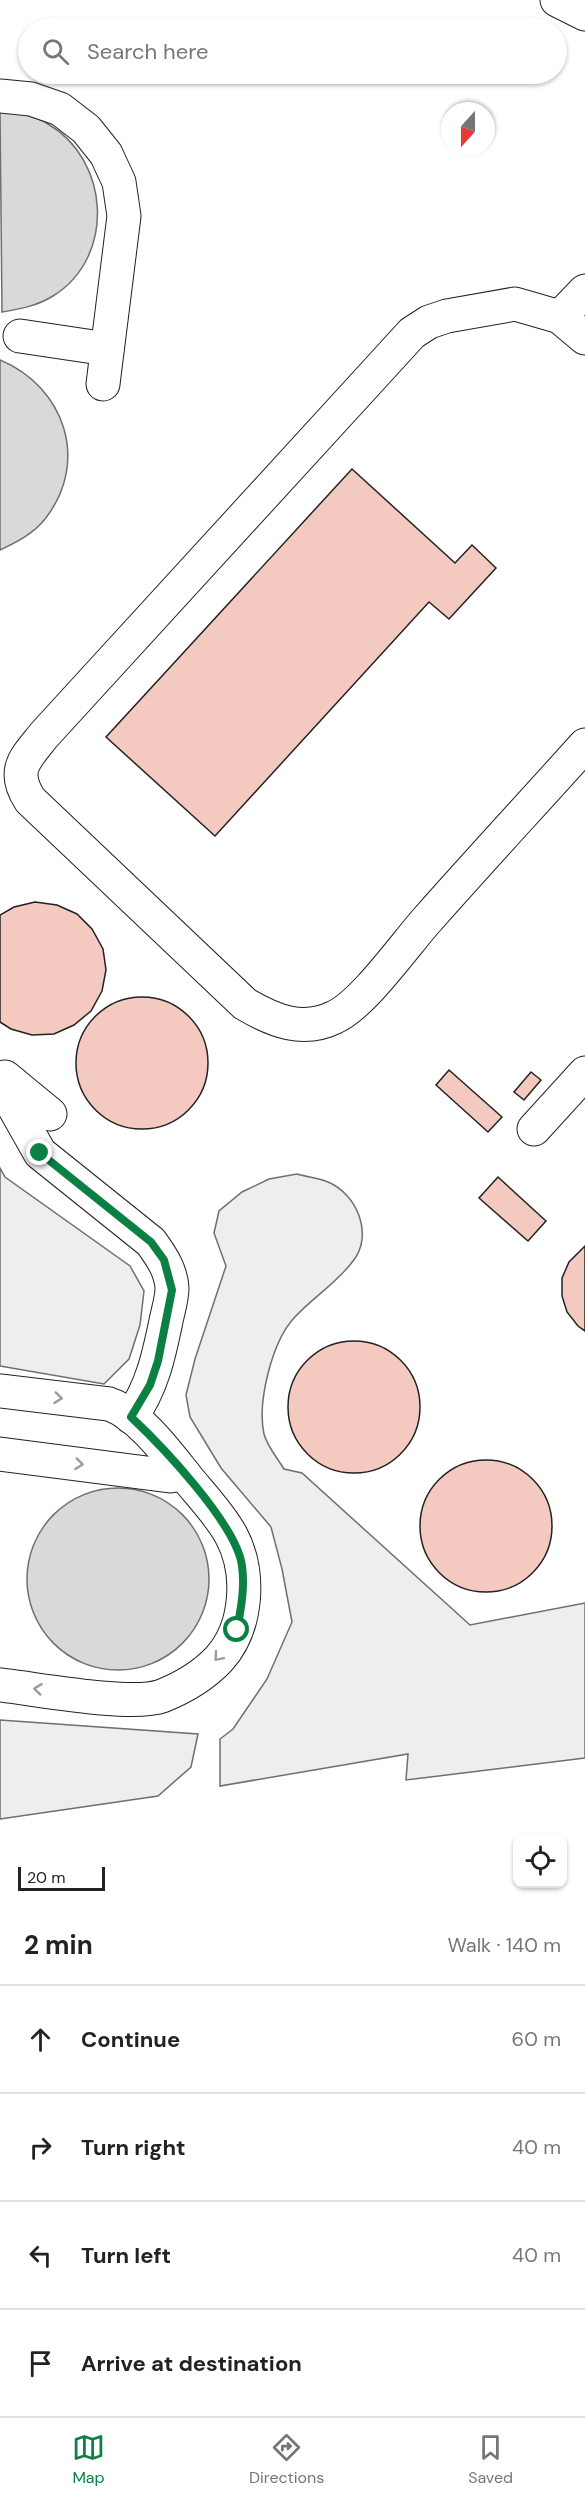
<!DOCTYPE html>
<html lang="en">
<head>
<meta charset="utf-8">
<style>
  body { margin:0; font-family:"DM Sans",sans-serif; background:#f2f2f2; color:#222 }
  .controls { position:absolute; right:18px; bottom:18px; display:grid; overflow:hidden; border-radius:12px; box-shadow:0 2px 4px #0004 }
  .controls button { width:54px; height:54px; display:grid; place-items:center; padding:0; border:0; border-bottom:2px solid #e0e0e0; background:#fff; color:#222; font:30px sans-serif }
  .compass { position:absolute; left:441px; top:102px; width:54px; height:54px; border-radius:50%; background:#fff; box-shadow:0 2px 4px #0004; rotate:201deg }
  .scale { position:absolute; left:18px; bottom:15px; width:87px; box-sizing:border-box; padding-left:6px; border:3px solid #222; border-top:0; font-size:16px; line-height:21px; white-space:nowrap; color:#222; -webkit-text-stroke:4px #fff; paint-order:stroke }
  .stop { position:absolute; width:18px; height:18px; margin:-14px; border:4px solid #0b8043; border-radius:50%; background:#fff }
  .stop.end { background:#0b8043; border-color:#fff; box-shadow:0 2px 6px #0008 }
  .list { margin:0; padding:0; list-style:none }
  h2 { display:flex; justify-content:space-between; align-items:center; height:78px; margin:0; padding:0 24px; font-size:26px }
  h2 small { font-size:20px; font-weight:400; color:#767676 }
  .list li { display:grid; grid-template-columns:39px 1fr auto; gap:18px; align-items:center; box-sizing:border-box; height:108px; padding:0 24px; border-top:2px solid #e0e0e0 }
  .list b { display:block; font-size:22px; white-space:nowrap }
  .list em { font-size:20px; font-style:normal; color:#767676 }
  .icon { flex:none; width:33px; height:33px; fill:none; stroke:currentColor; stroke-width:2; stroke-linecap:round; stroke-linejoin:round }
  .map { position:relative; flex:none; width:585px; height:1906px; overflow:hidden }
  .search { position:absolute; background:#fff; box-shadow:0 2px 4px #0004; left:18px; right:18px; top:18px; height:66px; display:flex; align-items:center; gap:15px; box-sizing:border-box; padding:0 21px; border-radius:33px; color:#767676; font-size:22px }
  .sheet { height:510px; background:#fff }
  nav { display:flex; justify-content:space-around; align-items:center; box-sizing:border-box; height:84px; border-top:2px solid #e0e0e0; background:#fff; font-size:16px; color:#767676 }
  nav a { display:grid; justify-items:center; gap:3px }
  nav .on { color:#0b8043 }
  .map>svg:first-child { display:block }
  .green { fill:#eee; stroke:#6f6f6f; stroke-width:1.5 }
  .water { fill:#d9d9d9; stroke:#6f6f6f; stroke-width:1.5 }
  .building { fill:#f3c9c0; stroke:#222; stroke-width:1.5 }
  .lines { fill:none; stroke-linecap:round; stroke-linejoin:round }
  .minor-casing { stroke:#222; stroke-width:35 }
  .minor { stroke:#fff; stroke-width:33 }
  .oneway { stroke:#9c9c9c }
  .route { stroke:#0b8043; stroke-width:8 }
</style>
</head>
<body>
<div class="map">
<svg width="585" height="1906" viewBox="0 0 585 1906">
  <rect width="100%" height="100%" fill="#fff"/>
  <!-- green -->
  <g class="green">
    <polygon points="0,1168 5,1177 130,1266 144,1291 140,1325 129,1359 104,1384 0,1366"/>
    <path d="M297,1174C307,1177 319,1178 328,1182C357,1194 374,1235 353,1261C337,1283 312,1298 294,1318C272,1342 257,1402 264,1434C267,1446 278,1459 284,1469L302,1473L470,1625L585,1603V1758L406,1780L408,1754L220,1786V1739L233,1729L267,1679L292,1622L282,1569L271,1527L221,1468L190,1417L186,1395L195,1359L226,1266L214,1233L219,1211L242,1192L269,1179Z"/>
    <polygon points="0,1720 198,1734 191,1767 158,1796 0,1819"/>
  </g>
  <!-- water -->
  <g class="water">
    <path d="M0,111C17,113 33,115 48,124C110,160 116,257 53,296C37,306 20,309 2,312Z"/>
    <path d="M0,360C65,387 90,462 45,519C33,534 17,542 0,550Z"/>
    <circle cx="118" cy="1579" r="91"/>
  </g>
  <!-- building -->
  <g class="building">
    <polygon points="352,469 455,563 472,545 496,568 449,619 429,602 215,836 106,737"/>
    <polygon points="35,902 57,905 77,914 92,929 103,949 106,970 102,991 91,1011 74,1025 54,1034 32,1035 11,1029 0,1022 0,915 14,907"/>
    <circle cx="142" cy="1063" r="66"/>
    <polygon points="449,1070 502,1117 488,1132 436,1085"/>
    <polygon points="531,1072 541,1080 524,1100 514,1092"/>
    <polygon points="498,1177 546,1221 528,1241 479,1198"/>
    <polygon points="585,1246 585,1331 578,1326 567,1312 562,1296 562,1278 569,1262"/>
    <circle cx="354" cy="1407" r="66"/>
    <circle cx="486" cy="1526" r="66"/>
  </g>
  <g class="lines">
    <defs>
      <g id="minor">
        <polyline points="557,0 585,14"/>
        <polyline points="0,96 31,99 60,109 86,129 106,154 119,182 124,216 103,384"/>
        <path d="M585,291L560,317L515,304L447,316L429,322L412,333L44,735C25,759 11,770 30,800L245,1004C274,1021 303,1033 335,1017C363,1004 404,946 426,921C478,862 532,804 585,745"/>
        <polyline points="560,317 585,338"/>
        <polyline points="20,336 107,349"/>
        <polyline points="5,1077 50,1114"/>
        <path d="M11,1082L9,1098L40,1153L151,1242C161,1256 171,1270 172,1288C172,1299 168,1311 166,1321C159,1355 152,1388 131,1417"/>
        <polyline points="534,1129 585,1073"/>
        <path d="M0,1391L109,1404C138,1414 165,1450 184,1474C199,1493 219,1513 231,1535C251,1572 248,1627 219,1659C204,1675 182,1688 162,1696C131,1707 37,1689 0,1685"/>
        <polyline points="0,1454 170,1476 184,1474"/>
      </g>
    </defs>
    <!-- minor casing -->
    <use href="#minor" class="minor-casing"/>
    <!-- minor -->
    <use href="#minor" class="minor"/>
  </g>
  <!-- one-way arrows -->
  <defs><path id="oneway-chevron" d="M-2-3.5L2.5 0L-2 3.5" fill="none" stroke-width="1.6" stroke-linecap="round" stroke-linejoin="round" transform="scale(1.5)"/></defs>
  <g class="oneway">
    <use href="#oneway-chevron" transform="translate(58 1398) rotate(7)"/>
    <use href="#oneway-chevron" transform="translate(79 1464) rotate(7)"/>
    <use href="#oneway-chevron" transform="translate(218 1657) rotate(131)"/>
    <use href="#oneway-chevron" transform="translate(38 1689) rotate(-173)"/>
  </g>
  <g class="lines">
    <!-- route -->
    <path class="route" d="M40,1153L151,1242L164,1260L172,1290L158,1361L150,1385L131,1417C162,1446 237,1525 242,1566C245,1588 241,1608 237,1630"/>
  </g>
</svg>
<div class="controls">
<button><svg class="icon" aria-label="locate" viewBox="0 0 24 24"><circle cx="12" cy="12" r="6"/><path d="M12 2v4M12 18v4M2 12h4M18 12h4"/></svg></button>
</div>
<svg class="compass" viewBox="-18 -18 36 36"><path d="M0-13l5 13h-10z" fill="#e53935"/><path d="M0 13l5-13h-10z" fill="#767676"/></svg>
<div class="scale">20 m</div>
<div class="stop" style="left:237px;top:1630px"></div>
<div class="stop end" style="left:40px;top:1153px"></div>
<div class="search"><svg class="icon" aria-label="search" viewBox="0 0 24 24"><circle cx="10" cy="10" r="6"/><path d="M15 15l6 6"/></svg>Search here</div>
</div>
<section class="sheet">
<h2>2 min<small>Walk · 140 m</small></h2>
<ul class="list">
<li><svg class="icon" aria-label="ahead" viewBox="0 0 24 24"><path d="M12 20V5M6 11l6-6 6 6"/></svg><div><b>Continue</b></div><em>60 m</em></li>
<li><svg class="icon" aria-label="right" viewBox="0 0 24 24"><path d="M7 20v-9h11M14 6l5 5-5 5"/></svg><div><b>Turn right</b></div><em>40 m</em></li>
<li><svg class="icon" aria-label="left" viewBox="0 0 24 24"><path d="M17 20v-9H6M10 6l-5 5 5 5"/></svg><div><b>Turn left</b></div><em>40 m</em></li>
<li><svg class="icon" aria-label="arrive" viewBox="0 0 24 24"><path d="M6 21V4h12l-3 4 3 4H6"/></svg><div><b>Arrive at destination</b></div></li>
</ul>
</section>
<nav>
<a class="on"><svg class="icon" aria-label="map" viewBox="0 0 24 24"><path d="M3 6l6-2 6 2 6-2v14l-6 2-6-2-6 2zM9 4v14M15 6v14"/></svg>Map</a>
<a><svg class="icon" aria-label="directions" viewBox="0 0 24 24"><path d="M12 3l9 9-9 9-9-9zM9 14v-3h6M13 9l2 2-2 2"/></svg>Directions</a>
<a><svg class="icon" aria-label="saved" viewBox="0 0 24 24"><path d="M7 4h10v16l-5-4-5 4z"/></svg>Saved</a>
</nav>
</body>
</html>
